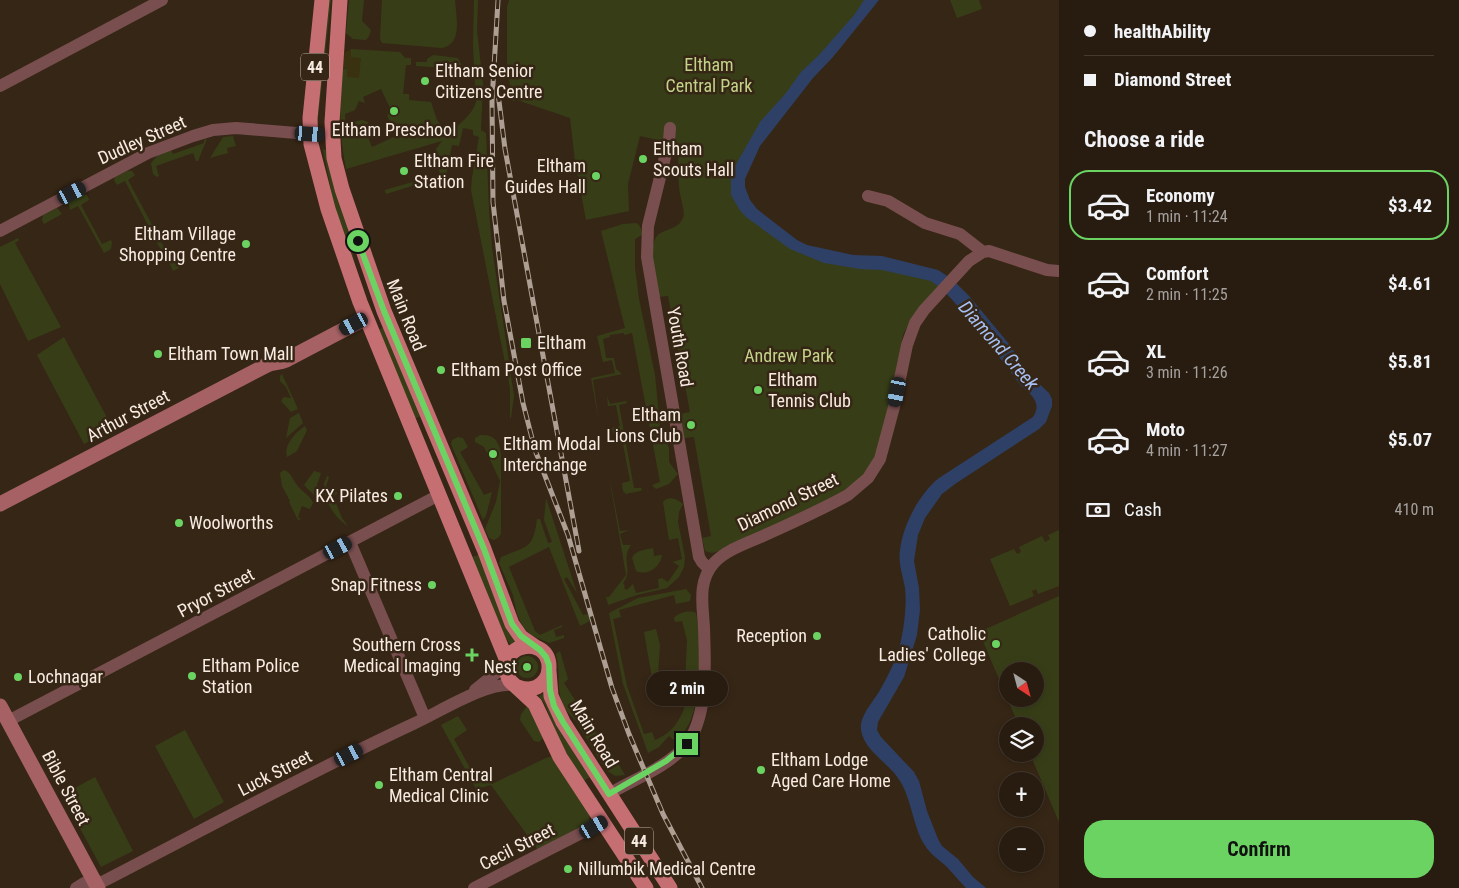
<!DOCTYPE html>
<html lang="en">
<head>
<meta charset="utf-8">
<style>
	body { margin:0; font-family:"Roboto Condensed",sans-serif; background:#302519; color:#f1f3f6; height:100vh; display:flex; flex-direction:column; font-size:19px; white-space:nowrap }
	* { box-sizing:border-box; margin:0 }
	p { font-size:16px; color:#a5a19f }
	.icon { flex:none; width:28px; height:28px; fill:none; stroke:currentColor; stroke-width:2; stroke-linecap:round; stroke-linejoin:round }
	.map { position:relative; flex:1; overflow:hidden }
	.drawer { display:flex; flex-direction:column; background:#281c10; width:400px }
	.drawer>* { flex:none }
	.top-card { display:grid; align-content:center; height:110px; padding:0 25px; background:#281c10 }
	.needle { width:32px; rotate:144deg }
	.tools { position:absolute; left:999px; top:662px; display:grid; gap:10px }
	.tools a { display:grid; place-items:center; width:45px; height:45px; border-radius:50%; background:#281c10; box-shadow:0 2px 8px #0003,0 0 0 1px #443a30; font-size:25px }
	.end { position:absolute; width:22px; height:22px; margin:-11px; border:6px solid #6bd362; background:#111; box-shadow:0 0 0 2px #111 }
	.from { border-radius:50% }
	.bubble { position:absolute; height:35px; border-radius:18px; background:#281c10; box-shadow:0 2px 8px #0003,0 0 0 1px #443a30; font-size:16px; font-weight:700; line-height:35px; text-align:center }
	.car { position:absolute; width:15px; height:30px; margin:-15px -8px; border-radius:6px; box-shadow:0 0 4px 1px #0007; background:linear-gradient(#222 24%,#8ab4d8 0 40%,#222 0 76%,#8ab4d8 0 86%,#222 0) }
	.top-card b { display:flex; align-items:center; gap:18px; height:48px; font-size:19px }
	.top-card b+b { border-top:1px solid #443a30 }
	.top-card i { width:12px; height:12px; background:#f1f3f6 }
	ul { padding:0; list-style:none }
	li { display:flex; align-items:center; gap:15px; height:70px; margin:0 10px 8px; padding:0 15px; border:2px solid transparent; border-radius:20px }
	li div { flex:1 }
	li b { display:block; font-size:19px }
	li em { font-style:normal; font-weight:700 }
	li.on { border-color:#6bd362 }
	li>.icon { width:45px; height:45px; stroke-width:1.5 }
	h2 { padding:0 25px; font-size:22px; line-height:60px }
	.pay { display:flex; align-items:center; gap:12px; height:55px; padding:0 25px; font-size:19px }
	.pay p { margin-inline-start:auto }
	.button { display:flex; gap:10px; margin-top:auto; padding:10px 25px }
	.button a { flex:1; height:58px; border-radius:20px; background:#6bd362; color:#111; font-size:20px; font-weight:700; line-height:58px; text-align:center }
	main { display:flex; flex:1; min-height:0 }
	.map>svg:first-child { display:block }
</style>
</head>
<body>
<main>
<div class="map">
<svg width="1059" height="888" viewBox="0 0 1059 888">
	<rect width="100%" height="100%" fill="#362616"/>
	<path fill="#373e17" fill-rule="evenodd" d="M327 0H331L318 119H316Z
		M349 0H364L362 21 371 30 369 36 366 40 353 39 346 33Z
		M382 0H455C456 16 463 44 442 48L382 43 380 39Z
		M474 0H478L477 31 483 84 481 130 486 133 489 211 492 248 514 396 511 418H510V388L471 190 472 178 479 137 473 135V130L463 128 459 146 452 145 446 176 442 177 440 176 436 149 442 141 346 169C339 133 340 105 341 68L347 69 351 49 400 52 405 58H411V65H406L403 94H409V100L431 102 437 120 448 133C458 126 473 114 476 102L473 45ZM381 89 392 112 387 115 396 136 372 147 365 130 370 128 368 122 362 120 348 123 349 130 346 131 345 114 355 110 359 101 365 103 363 97Z
		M509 0H870L762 131 738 191 791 242 944 283 907 327 903 335 880 448 865 474 841 494 719 551 712 553 705 551 702 538 711 536 694 437 684 438 680 414 690 412 668 296 658 297C655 282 646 244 659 234 666 229 677 229 682 220 686 214 682 205 681 198 676 180 681 162 676 144L640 136 628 184 629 211 586 220 575 161 570 118 517 100 512 101 507 63V7Z
		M950 0H979L982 9 957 18Z
		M433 55 458 58 461 64V75L446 73 447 68 416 66V62H427V59Z
		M233 136 236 146 227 148 228 153 210 158 223 137Z
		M207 139 198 161H196L193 153 156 166 159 176 157 177 153 174 151 163 158 155 171 150 173 154 204 143V140Z
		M324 149 326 150 334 184 347 226 355 264 334 205 323 150Z
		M127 171H132L135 175 128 180 166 251 173 249 179 268 173 271C170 263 166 257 157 260L164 256 125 181 117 185 114 180 115 177Z
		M430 177 431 180 386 194 385 190Z
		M83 194 87 195 89 200 81 205 102 244 111 240 112 243 111 249 104 253 78 206 70 210 68 202Z
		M57 208 62 214 44 224 42 220 43 215Z
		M636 223C640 225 643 231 642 235L635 239V268L639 299 655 375 660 426 669 448V462L678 474 669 484 656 489 652 485 660 482 632 333 624 335V333L610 335V337L603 339 606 358H614L616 369 622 374 593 380 599 422 591 378 615 373 612 360 603 362 597 336 625 328 601 231 623 224Z
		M18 238 19 240 15 243 61 327 28 341 0 284V247Z
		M384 327 421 416 414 419 378 330Z
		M64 337 113 429 84 444 37 355Z
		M282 374 298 409 291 412 281 401 284 397 291 398 286 387 280 381V376Z
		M607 396 610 404 626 401 627 403 619 405 634 488H641L642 490 640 491 626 494 623 491 622 483 630 481 621 433 613 434 612 428 620 426 616 405 608 406Z
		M299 413 303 423 286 438 290 418Z
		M305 426 307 430 297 451 287 457C283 445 296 432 305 426Z
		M480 435C494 434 499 441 501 454V534L498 538 494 540 489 538 485 529 496 502 500 481 484 447 475 442V438Z
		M458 437 463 438 468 447 460 452 484 495 492 492 486 516 483 520 451 444 452 440Z
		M284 470C292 473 292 479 297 485 302 492 310 495 313 503L310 509 302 506 298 517 301 519 298 520 289 502 290 501 282 486 280 473Z
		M608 470 620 531 629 530 620 534 623 545H631C620 562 634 569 623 583L625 586 624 588 627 590 633 584 636 593 659 588 658 579 662 578 668 582 679 566 673 562 682 559 678 538 669 540 663 502C669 495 677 499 683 504L679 512 678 522 685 557 684 567 679 577 667 588 637 595 608 605 606 597H609L626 575Z
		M314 471 321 473 317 485 318 499 304 485Z
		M327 476 329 477 326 486 336 490 337 494 333 496 342 518 348 526C336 519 325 503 324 488 323 484 326 479 327 476Z
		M546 498 577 593 567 577 564 579 583 615 588 614 590 621 580 626 549 547 509 567 535 631 540 635 562 625V627L554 630 556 637 564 635V638L549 643 531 635 523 627 517 614 513 595 499 563 501 557C527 546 533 550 537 519H540L548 543 552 542 544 520Z
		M1059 530V586L1038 594 1036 589 1032 591 1034 596 1010 606 990 559 1014 549 1017 554 1021 552 1019 547 1042 536 1045 542 1050 539 1048 535Z
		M653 548 654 556 661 555 662 556C659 568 648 576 636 571L632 558C636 550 644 550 653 548Z
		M478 555 516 642 511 645 505 637 472 557Z
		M686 589 691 595 690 601 676 604 674 595 619 610 621 617 613 619 627 686 644 734 652 732 655 740C671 733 677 725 684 709L687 640 682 621 675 622 674 618C679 612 690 610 696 613 701 639 702 691 692 716 689 726 683 734 675 741L669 736 659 747 648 753 623 684 609 613 638 598Z
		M1059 596V822L1030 754H1035V726H1019L979 632ZM1008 671H1035V699H1008Z
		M656 629 660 645 657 690 652 678 644 632Z
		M560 651 568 679 564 683 599 737 603 738 625 775 615 776 606 770 575 720C551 697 563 681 556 654Z
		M516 667a11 11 0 1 1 22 0a11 11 0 1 1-22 0Z
		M543 694 547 705 590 777 583 781C573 766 563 750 556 733 550 720 548 707 539 696Z
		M528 705 543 738 539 742 534 741 520 720 521 714Z
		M458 716 467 730 454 739 475 777 483 772 492 784 546 758 553 756 590 814 589 822 538 850 491 785 476 789 441 725Z
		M185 730 224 802 194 819 155 746Z
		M95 777 133 851 101 867 62 795Z"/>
	<path fill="#393110" d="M351 49V57L361 58 359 78 347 77V69L341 68 344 53Z"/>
	<path fill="#2e4066" d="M864 0H879L833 57 813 78 760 146 745 179V187L750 200 757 209 797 240 807 245 853 255 882 256 938 270 952 279 970 297 1009 344 1029 374 1049 393 1052 399V406L1046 422 1039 429 955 484 942 494 925 518 918 535 914 561 919 588 920 610 917 635 904 677 878 722 877 730 881 737 914 772 919 781 927 811 938 839 942 846 958 859 973 877 986 888H966C959 881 953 873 946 866 938 859 930 854 924 844 912 824 912 798 898 778 887 762 864 750 861 730 859 716 874 701 880 690 888 676 896 660 900 645 904 628 907 605 905 588 903 576 898 563 900 550 903 525 919 494 939 478L1033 417C1037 411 1038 405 1034 399 1030 392 1022 388 1018 382 1002 360 986 340 969 320 958 306 946 291 931 281L882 270 860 269 824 263 790 249 746 217 739 209 731 195V177L734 168 760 122 786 93 801 72 819 55 855 14Z"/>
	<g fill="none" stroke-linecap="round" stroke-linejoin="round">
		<path stroke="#794e4f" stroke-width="12" d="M0 86 162 0
			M670 128 669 141 648 226 647 257 699 557 702 562 709 569
			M868 196 888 201 925 223 960 234 983 252
			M0 231 148 153 193 136 213 130 236 128 309 134
			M350 542 425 718
			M475 690 506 665
			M8 721 439 495
			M609 794C634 779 666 768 685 746 709 718 705 662 704 628 703 606 697 582 714 563 726 550 747 543 763 536 792 523 821 510 848 495L868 478 880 459 894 407 907 345 915 323 924 310 969 261 983 252 989 251 1047 270 1059 271
			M76 888 84 883 96 884
			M91 888 96 884 104 881C207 828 308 773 413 724 440 712 485 682 514 685
			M474 888 603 822"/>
		<path stroke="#a56163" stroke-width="15" d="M0 504 267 365C273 362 279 363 286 360L366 318
			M0 706 98 888"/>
		<path stroke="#c66f73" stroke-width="15" d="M322 0 310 118 311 144 328 209 360 302 507 661
			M340 0 332 122 334 158 342 189 384 311 484 549 512 624 521 637 537 648
			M549 671 551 696 563 722 670 888
			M518 687C524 689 531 690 537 687 544 683 549 676 549 668 550 632 490 644 510 681L535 704 560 757 646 888"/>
		<g stroke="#ad9f93" stroke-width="5">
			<path id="rail" d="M498 0 492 101 493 202 504 301 523 403 535 450 568 535 612 688 629 734 663 814 702 888
				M498 93 505 149 579 551"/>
		</g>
		<use href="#rail" stroke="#362616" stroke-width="3" stroke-dasharray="9" stroke-linecap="butt"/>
	</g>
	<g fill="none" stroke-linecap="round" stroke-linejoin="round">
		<path stroke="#6bd362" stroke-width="6" d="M358 241 384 311 484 549 512 624 521 636 540 650 546 657 549 665 550 690 554 706 563 722 609 794 666 761 687 744"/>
	</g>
	<g fill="#6bd362" stroke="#362616" stroke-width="2">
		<circle cx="425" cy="81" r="5"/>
		<circle cx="394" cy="111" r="5"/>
		<circle cx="643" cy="159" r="5"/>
		<circle cx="404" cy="171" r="5"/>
		<circle cx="596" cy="176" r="5"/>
		<circle cx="246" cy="244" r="5"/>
		<rect x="520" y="337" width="12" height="12" rx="2.5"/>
		<circle cx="158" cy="354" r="5"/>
		<circle cx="441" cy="370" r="5"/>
		<circle cx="758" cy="390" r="5"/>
		<circle cx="691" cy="425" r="5"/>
		<circle cx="493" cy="454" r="5"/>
		<circle cx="398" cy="496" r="5"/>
		<circle cx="179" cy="523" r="5"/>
		<circle cx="432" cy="585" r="5"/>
		<circle cx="817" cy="636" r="5"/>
		<circle cx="996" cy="644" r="5"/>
		<path d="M469.5 647.5h5v5h5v5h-5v5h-5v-5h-5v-5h5z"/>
		<circle cx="527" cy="667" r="5"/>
		<circle cx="192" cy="676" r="5"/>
		<circle cx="18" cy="677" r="5"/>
		<circle cx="761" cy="770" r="5"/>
		<circle cx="379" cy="785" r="5"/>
		<circle cx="568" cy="869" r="5"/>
	</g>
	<g text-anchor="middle" stroke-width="5" stroke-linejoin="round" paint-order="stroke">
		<g fill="#362616" stroke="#beb1a5" stroke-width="1">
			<rect x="301" y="53.5" width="28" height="27" rx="4"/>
			<rect x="625" y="827.5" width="28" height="27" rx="4"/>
		</g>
		<g font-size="16" font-weight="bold" fill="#f8ece2">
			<text x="315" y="73">44</text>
			<text x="639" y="847">44</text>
		</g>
		<g font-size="18" fill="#c3d489" stroke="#362616">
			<text x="709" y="71">Eltham<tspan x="709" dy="21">Central Park</tspan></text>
			<text x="789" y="362">Andrew Park</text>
		</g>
		<g font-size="18" fill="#f8ece2" stroke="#362616" text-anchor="start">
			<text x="435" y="77">Eltham Senior<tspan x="435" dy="21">Citizens Centre</tspan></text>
			<text x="394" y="136" text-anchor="middle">Eltham Preschool</text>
			<text x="653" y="155">Eltham<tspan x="653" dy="21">Scouts Hall</tspan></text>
			<text x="414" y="167">Eltham Fire<tspan x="414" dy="21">Station</tspan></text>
			<text x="586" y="172" text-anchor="end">Eltham<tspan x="586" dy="21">Guides Hall</tspan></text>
			<text x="236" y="240" text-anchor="end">Eltham Village<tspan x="236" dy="21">Shopping Centre</tspan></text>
			<text x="537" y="349">Eltham</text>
			<text x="168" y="360">Eltham Town Mall</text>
			<text x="451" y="376">Eltham Post Office</text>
			<text x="768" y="386">Eltham<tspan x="768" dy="21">Tennis Club</tspan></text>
			<text x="681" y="421" text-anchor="end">Eltham<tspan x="681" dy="21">Lions Club</tspan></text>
			<text x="503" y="450">Eltham Modal<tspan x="503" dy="21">Interchange</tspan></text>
			<text x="388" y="502" text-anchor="end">KX Pilates</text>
			<text x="189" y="529">Woolworths</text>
			<text x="422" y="591" text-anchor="end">Snap Fitness</text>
			<text x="986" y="640" text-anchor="end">Catholic<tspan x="986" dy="21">Ladies' College</tspan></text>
			<text x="807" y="642" text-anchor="end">Reception</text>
			<text x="461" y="651" text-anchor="end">Southern Cross<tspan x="461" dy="21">Medical Imaging</tspan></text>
			<text x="202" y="672">Eltham Police<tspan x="202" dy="21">Station</tspan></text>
			<text x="517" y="673" text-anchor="end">Nest</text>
			<text x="28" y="683">Lochnagar</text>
			<text x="771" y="766">Eltham Lodge<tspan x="771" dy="21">Aged Care Home</tspan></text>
			<text x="389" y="781">Eltham Central<tspan x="389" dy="21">Medical Clinic</tspan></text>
			<text x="578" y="875">Nillumbik Medical Centre</text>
		</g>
		<g font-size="18" fill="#f8ece2" stroke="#362616">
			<text transform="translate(142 140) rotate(-24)" y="6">Dudley Street</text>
			<text transform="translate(406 315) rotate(68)" y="6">Main Road</text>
			<text transform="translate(680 347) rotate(80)" y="6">Youth Road</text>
			<text transform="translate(128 416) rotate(-28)" y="6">Arthur Street</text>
			<text transform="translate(788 502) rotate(-26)" y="6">Diamond Street</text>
			<text transform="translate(216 593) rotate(-28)" y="6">Pryor Street</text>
			<text transform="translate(594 734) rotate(59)" y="6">Main Road</text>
			<text transform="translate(275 773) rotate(-27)" y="6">Luck Street</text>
			<text transform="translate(66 788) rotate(62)" y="6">Bible Street</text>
			<text transform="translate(517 847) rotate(-27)" y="6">Cecil Street</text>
		</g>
		<g font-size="19" font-style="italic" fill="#a6c0f4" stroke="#362616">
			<text transform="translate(999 345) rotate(49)" y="7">Diamond Creek</text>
		</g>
	</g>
</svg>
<div class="tools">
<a><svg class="needle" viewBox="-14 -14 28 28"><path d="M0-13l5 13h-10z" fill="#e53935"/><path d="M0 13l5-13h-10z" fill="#a5a19f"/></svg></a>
<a><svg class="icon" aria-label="layers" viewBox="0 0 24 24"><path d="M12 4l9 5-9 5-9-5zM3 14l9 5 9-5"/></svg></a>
<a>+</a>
<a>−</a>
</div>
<i class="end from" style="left:358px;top:241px"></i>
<i class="end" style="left:687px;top:744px"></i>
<div class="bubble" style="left:646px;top:671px;width:82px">2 min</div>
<i class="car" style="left:310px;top:134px;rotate:94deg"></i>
<i class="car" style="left:72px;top:193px;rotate:63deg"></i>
<i class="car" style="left:354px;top:324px;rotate:242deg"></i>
<i class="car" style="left:897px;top:392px;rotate:191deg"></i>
<i class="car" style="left:338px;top:548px;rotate:62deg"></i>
<i class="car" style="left:349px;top:755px;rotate:63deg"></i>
<i class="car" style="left:594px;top:827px;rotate:60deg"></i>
</div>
<section class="drawer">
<div class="top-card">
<b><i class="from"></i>healthAbility</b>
<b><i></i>Diamond Street</b>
</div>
<h2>Choose a ride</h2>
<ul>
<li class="on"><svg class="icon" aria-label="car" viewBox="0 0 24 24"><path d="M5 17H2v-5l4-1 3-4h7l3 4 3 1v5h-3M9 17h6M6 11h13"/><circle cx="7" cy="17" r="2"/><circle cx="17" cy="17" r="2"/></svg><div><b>Economy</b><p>1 min · 11:24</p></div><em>$3.42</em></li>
<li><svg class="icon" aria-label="car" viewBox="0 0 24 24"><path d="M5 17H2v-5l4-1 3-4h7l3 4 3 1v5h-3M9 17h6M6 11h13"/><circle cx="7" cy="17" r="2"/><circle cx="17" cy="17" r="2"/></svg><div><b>Comfort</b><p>2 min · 11:25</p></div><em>$4.61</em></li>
<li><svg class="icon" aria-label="car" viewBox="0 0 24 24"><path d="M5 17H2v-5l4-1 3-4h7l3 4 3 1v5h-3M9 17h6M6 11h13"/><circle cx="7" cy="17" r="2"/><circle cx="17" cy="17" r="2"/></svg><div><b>XL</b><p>3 min · 11:26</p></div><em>$5.81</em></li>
<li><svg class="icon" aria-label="car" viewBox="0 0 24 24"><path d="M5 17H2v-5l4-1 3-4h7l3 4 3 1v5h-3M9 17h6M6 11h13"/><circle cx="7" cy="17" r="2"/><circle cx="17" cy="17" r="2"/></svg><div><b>Moto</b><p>4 min · 11:27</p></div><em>$5.07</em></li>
</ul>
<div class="pay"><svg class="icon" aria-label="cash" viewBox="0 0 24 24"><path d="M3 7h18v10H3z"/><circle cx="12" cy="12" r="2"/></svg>Cash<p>410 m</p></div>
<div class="button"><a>Confirm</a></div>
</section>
</main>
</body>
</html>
